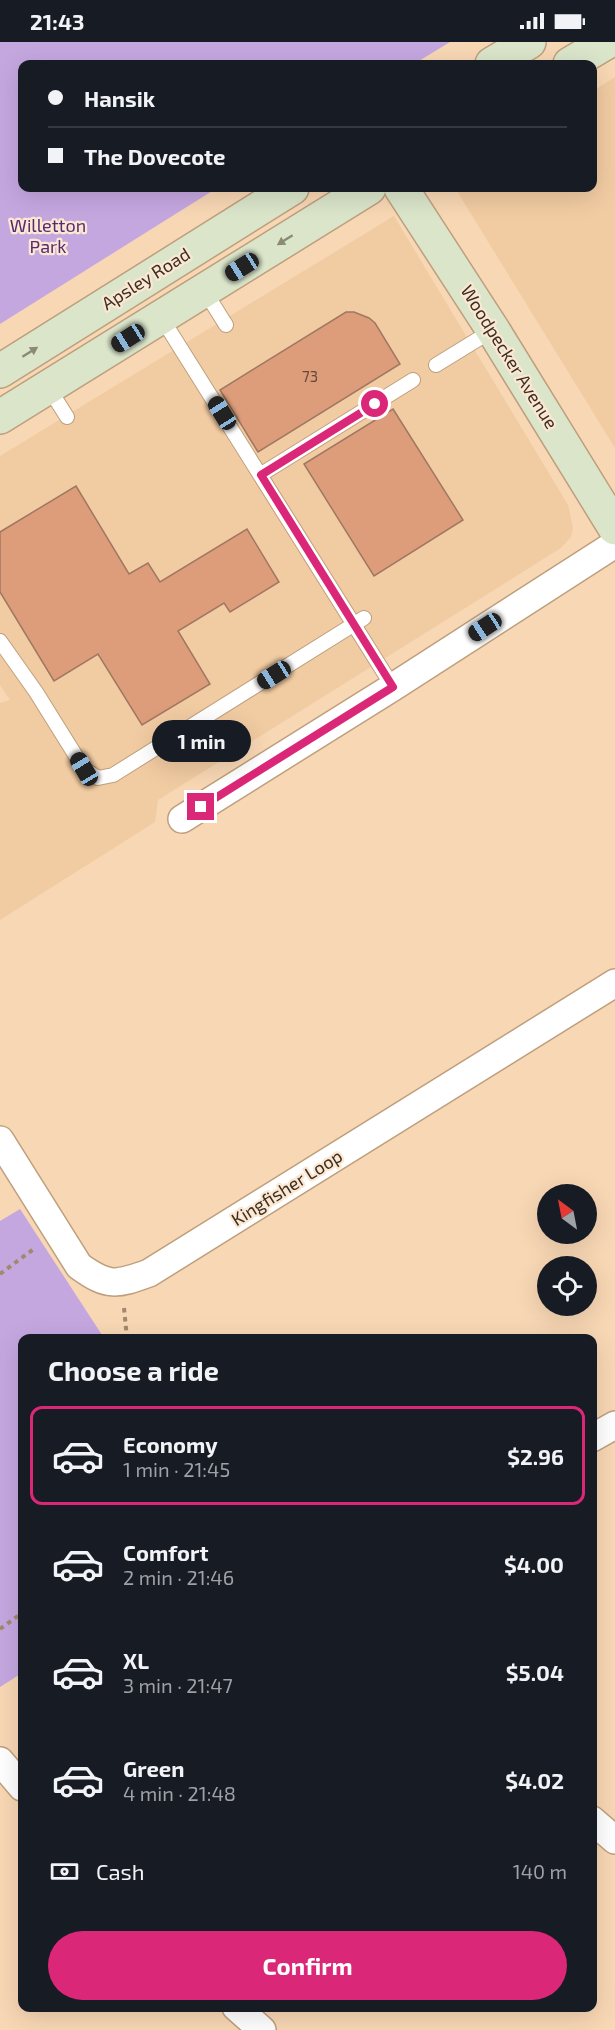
<!DOCTYPE html>
<html lang="en">
<head>
<meta charset="utf-8">
<style>
	body { margin:0; font-family:"Exo 2",sans-serif; background:#242831; color:#f1f3f6; height:100vh; display:flex; flex-direction:column; font-size:22px; white-space:nowrap }
	* { box-sizing:border-box; margin:0 }
	p { font-size:20px; color:#9ea1a6 }
	.icon { flex:none; width:33px; height:33px; fill:none; stroke:currentColor; stroke-width:2; stroke-linecap:round; stroke-linejoin:round }
	.map { position:relative; flex:1; overflow:hidden }
	.sheet { position:absolute; left:18px; top:1292px; width:579px; height:678px; display:flex; flex-direction:column; background:#171b24; border-radius:12px; box-shadow:0 6px 24px #0002 }
	.sheet>* { flex:none }
	.hud { position:absolute; left:18px; top:18px; width:579px; height:132px; border-radius:12px; box-shadow:0 6px 24px #0002; display:grid; align-content:center; height:132px; padding:0 30px; background:#171b24 }
	.needle { width:39px; rotate:328deg }
	.tools { position:absolute; left:537px; top:1142px; display:grid; gap:12px }
	.tools a { display:grid; place-items:center; width:60px; height:60px; border-radius:50%; background:#171b24; box-shadow:0 6px 24px #0002; font-size:30px }
	.end { position:absolute; width:27px; height:27px; margin:-14px; border:8px solid #db2777; background:#fff; box-shadow:0 0 0 3px #fff }
	.from { border-radius:50% }
	.bubble { position:absolute; height:42px; border-radius:21px; background:#171b24; box-shadow:0 6px 24px #0002; font-size:20px; font-weight:700; line-height:42px; text-align:center }
	.car { position:absolute; width:18px; height:36px; margin:-18px -9px; border-radius:8px; box-shadow:0 0 4px 2px #0007; background:linear-gradient(#222 24%,#8ab4d8 0 40%,#222 0 76%,#8ab4d8 0 86%,#222 0) }
	.hud b { display:flex; align-items:center; gap:21px; height:57px; font-size:22px }
	.hud b+b { border-top:2px solid #363941 }
	.hud i { width:15px; height:15px; background:#f1f3f6 }
	ul { padding:0; list-style:none }
	li { display:flex; align-items:center; gap:18px; height:99px; margin:0 12px 9px; padding:0 18px; border:3px solid transparent; border-radius:12px }
	li div { flex:1 }
	li b { display:block; font-size:22px }
	li em { font-style:normal; font-weight:700 }
	li.selected { border-color:#db2777 }
	li>.icon { width:54px; height:54px; stroke-width:1.5 }
	h2 { padding:0 30px; font-size:27px; line-height:72px }
	.pay { display:flex; align-items:center; gap:15px; height:66px; padding:0 30px; font-size:22px }
	.pay p { margin-inline-start:auto }
	.button { display:flex; gap:12px; margin-top:auto; padding:12px 30px }
	.button a { flex:1; height:69px; border-radius:36px; background:#db2777; color:#fff; font-size:24px; font-weight:700; line-height:69px; text-align:center }
	.status { display:flex; justify-content:space-between; align-items:center; height:42px; padding:0 30px; background:#171b24; direction:ltr }
	.status svg { height:16px; fill:currentColor }
	.map>svg:first-child { display:block }
</style>
</head>
<body>
<div class="status"><b>21:43</b><svg viewBox="0 0 49 12"><path d="M0 12V9h3v3zM5 12V6h3v6zM10 12V3h3v9zM15 12V0h3v12zM26 1h20v11H26zM47 4h2v5h-2z"/></svg></div>
<div class="map">
<svg width="615" height="1988" viewBox="0 0 615 1988">
	<rect width="100%" height="100%" fill="#f8d7b4"/>
	<path fill="#f1cba2" d="M615 35V406L455 146H592L593 49Z
		M394 174 568 463 573 486 571 495 561 506 158 758 155 780 0 878V661L10 658 0 643V414Z"/>
	<path fill="#c5a7e0" d="M0 0H450L414 22H22V146H217L0 282Z
		M20 1167 104 1296H22V1631L0 1645V1179Z"/>
	<path fill="#dd9d7b" stroke="#a07862" stroke-width="1.5" d="M346 270H354L369 276 375 281 400 322 258 410 220 348Z
		M393 367 463 478 374 534 304 422Z
		M76 444 129 532 148 521 160 540 247 487 279 540 230 570 224 561 178 589 210 642 142 683 98 612 54 639 0 550V490Z"/>
	<g fill="none" stroke-linecap="round" stroke-linejoin="round">
		<g stroke="#be9f7d" stroke-width="16">
			<path id="lane" d="M204 248 226 283
				M161 275 393 645
				M436 323 493 288
				M48 345 67 375
				M260 433 413 338
				M0 599 36 650 84 727 98 736 113 733 364 576"/>
		</g>
		<g stroke="#be9f7d" stroke-width="30">
			<path id="street" d="M182 777 393 645 615 502
				M0 1098 79 1224C108 1245 116 1243 149 1231L615 941
				M592 1396 615 1383
				M0 1719 22 1745
				M592 1778 615 1798
				M236 1965 262 1988"/>
		</g>
		<g stroke="#be9f7d" stroke-width="36">
			<path id="secondary" d="M492 22 529 0
				M570 22 607 0
				M401 146 493 288 615 486
				M0 329 292 146
				M0 375 369 146"/>
		</g>
		<path stroke="#a18970" stroke-width="4" stroke-dasharray="4.5 4.5" stroke-linecap="butt" d="M0 1232 35 1206
			M124 1266 127 1296
			M0 1587 22 1571"/>
		<use href="#lane" stroke="#fff" stroke-width="14"/>
		<use href="#street" stroke="#fff" stroke-width="27"/>
		<use href="#secondary" stroke="#dae5ca" stroke-width="33"/>
	</g>
	<defs><path id="oneway-solid" d="M-6-.8H1V-3.2L6.5 0L1 3.2V.8H-6Z" transform="scale(1.5)"/></defs>
	<g fill="#8b8a76">
		<use href="#oneway-solid" transform="translate(285 198) rotate(148)"/>
		<use href="#oneway-solid" transform="translate(30 310) rotate(-32)"/>
	</g>
	<g fill="none" stroke-linecap="round" stroke-linejoin="round">
		<path stroke="#db2777" stroke-width="8" d="M201 765 393 645 261 433 375 362"/>
	</g>
	<g text-anchor="middle" stroke-width="4.5" stroke-linejoin="round" paint-order="stroke">
		<g font-size="15" fill="#644a38">
			<text x="310" y="340">73</text>
		</g>
		<g font-size="18" fill="#552b72" stroke="#fbe7d2">
			<text x="48" y="190">Willetton<tspan x="48" dy="21">Park</tspan></text>
		</g>
		<g font-size="18" fill="#3c2f21" stroke="#fbe7d2">
			<text transform="translate(146 237) rotate(-32)" y="6">Apsley Road</text>
			<text transform="translate(509 315) rotate(58)" y="6">Woodpecker Avenue</text>
			<text transform="translate(287 1146) rotate(-32)" y="6">Kingfisher Loop</text>
		</g>
	</g>
</svg>
<div class="tools">
<a><svg class="needle" viewBox="-14 -14 28 28"><path d="M0-13l5 13h-10z" fill="#e53935"/><path d="M0 13l5-13h-10z" fill="#9ea1a6"/></svg></a>
<a><svg class="icon" aria-label="locate" viewBox="0 0 24 24"><circle cx="12" cy="12" r="6"/><path d="M12 2v4M12 18v4M2 12h4M18 12h4"/></svg></a>
</div>
<i class="end from" style="left:375px;top:362px"></i>
<i class="end" style="left:201px;top:765px"></i>
<div class="bubble" style="left:152px;top:678px;width:99px">1 min</div>
<i class="car" style="left:242px;top:225px;rotate:238deg"></i>
<i class="car" style="left:128px;top:296px;rotate:238deg"></i>
<i class="car" style="left:222px;top:371px;rotate:328deg"></i>
<i class="car" style="left:485px;top:585px;rotate:237deg"></i>
<i class="car" style="left:274px;top:633px;rotate:238deg"></i>
<i class="car" style="left:84px;top:727px;rotate:329deg"></i>
<div class="hud">
<b><i class="from"></i>Hansik</b>
<b><i></i>The Dovecote</b>
</div>
<section class="sheet">
<h2>Choose a ride</h2>
<ul>
<li class="selected"><svg class="icon" aria-label="car" viewBox="0 0 24 24"><path d="M5 17H2v-5l4-1 3-4h7l3 4 3 1v5h-3M9 17h6M6 11h13"/><circle cx="7" cy="17" r="2"/><circle cx="17" cy="17" r="2"/></svg><div><b>Economy</b><p>1 min · 21:45</p></div><em>$2.96</em></li>
<li><svg class="icon" aria-label="car" viewBox="0 0 24 24"><path d="M5 17H2v-5l4-1 3-4h7l3 4 3 1v5h-3M9 17h6M6 11h13"/><circle cx="7" cy="17" r="2"/><circle cx="17" cy="17" r="2"/></svg><div><b>Comfort</b><p>2 min · 21:46</p></div><em>$4.00</em></li>
<li><svg class="icon" aria-label="car" viewBox="0 0 24 24"><path d="M5 17H2v-5l4-1 3-4h7l3 4 3 1v5h-3M9 17h6M6 11h13"/><circle cx="7" cy="17" r="2"/><circle cx="17" cy="17" r="2"/></svg><div><b>XL</b><p>3 min · 21:47</p></div><em>$5.04</em></li>
<li><svg class="icon" aria-label="car" viewBox="0 0 24 24"><path d="M5 17H2v-5l4-1 3-4h7l3 4 3 1v5h-3M9 17h6M6 11h13"/><circle cx="7" cy="17" r="2"/><circle cx="17" cy="17" r="2"/></svg><div><b>Green</b><p>4 min · 21:48</p></div><em>$4.02</em></li>
</ul>
<div class="pay"><svg class="icon" aria-label="cash" viewBox="0 0 24 24"><path d="M3 7h18v10H3z"/><circle cx="12" cy="12" r="2"/></svg>Cash<p>140 m</p></div>
<div class="button"><a>Confirm</a></div>
</section>
</div>
</body>
</html>
